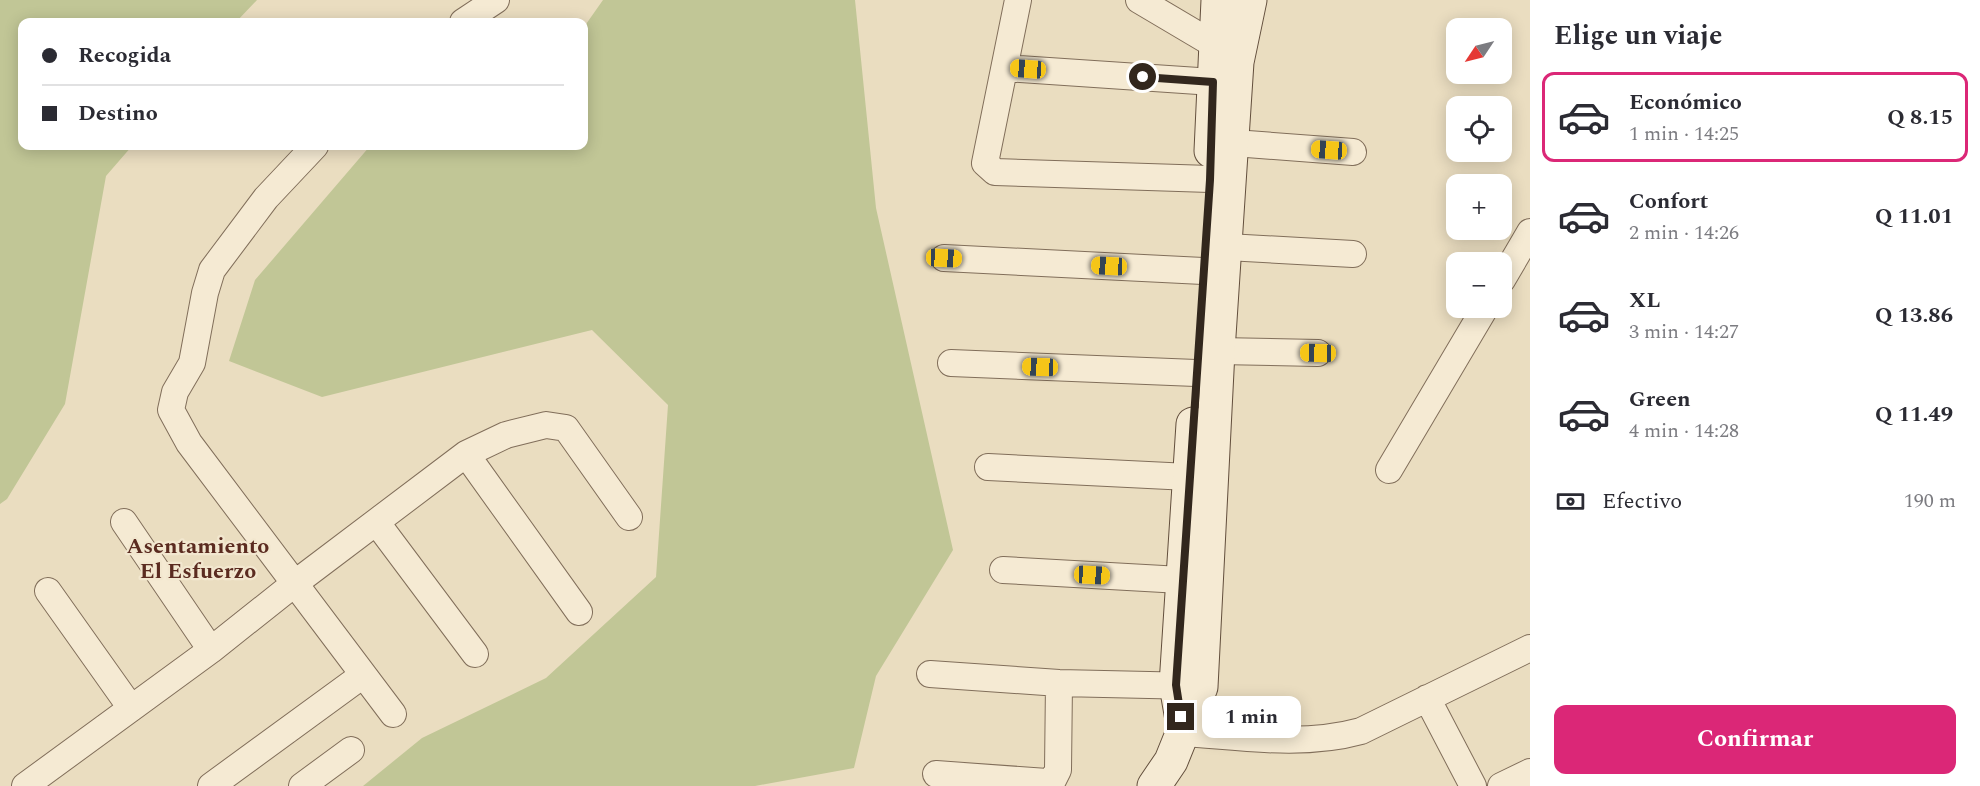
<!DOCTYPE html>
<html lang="es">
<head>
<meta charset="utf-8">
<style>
	body { margin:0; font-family:Spectral,serif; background:#f2f2f3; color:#2b2b33; height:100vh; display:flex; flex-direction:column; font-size:22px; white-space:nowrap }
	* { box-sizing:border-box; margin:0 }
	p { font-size:20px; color:#7c7c81 }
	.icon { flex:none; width:33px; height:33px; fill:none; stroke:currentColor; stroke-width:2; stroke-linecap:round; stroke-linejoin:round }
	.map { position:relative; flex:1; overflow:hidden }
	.drawer { display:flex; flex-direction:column; background:#fff; width:450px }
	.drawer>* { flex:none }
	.banner { position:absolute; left:18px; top:18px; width:570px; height:132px; border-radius:12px; box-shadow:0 3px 15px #0003; display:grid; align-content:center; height:132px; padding:0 24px; background:#fff }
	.needle { width:39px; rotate:235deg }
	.buttons { position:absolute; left:1446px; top:18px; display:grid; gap:12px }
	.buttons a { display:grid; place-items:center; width:66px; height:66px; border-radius:12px; background:#fff; box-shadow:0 3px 15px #0003; font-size:30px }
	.end { position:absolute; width:27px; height:27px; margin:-14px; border:8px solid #32271d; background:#fff; box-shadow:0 0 0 3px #fff }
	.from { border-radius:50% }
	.bubble { position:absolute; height:42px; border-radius:12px; background:#fff; box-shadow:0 3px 15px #0003; font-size:20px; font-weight:700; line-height:42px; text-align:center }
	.car { position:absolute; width:18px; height:36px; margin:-18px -9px; border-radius:8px; box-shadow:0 0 4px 2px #0007; background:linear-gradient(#f5c518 24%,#345 0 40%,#f5c518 0 76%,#345 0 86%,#f5c518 0) }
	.banner b { display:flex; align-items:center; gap:21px; height:57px; font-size:22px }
	.banner b+b { border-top:2px solid #e1e1e2 }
	.banner i { width:15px; height:15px; background:#2b2b33 }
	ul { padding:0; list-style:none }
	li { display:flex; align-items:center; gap:18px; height:90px; margin:0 12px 9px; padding:0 12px; border:3px solid transparent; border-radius:12px }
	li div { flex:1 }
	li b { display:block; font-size:22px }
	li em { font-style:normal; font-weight:700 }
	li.active { border-color:#db2777 }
	li>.icon { width:54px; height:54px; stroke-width:1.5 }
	h2 { padding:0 24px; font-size:27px; line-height:72px }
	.pay { display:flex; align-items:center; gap:15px; height:66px; padding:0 24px; font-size:22px }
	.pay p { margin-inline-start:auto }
	.cta { display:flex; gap:12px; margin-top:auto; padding:12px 24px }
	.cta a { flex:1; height:69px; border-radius:12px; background:#db2777; color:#fff; font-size:24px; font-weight:700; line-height:69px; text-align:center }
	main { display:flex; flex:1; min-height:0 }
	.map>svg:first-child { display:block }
</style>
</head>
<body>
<main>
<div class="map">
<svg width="1530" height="786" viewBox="0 0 1530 786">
	<rect width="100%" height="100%" fill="#eaddc0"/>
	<path fill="#c1c696" d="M0 0H257L236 22H22V146H132L106 176 65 404 7 499 0 504Z
		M603 0H855L876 208 953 550 876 676 854 768 755 786H363L422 738 546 678 656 577 668 405 592 330 322 397 229 361 255 280 370 146H584V27Z"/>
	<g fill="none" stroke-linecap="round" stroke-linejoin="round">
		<g stroke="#816e5a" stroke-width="28">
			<path id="minor" d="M1018 0 985 163 995 172 1210 179
				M1139 0 1215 45
				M463 22 496 0
				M1005 68 1213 82
				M1234 143 1353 152
				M315 146 266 198 212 270 205 293 192 363 175 392 171 410 189 443 393 714
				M1227 247 1353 254
				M944 258 1203 271
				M1502 280 1530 232
				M1218 351 1318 353
				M951 363 1196 373
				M466 454 579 612
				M988 467 1189 477
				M1389 470 1485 308
				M124 522 211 650
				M377 523 475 654
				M1003 570 1181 580
				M48 591 131 708
				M930 674 1059 683 1194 686
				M1427 698 1473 786
				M1184 733C1243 737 1303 747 1361 731L1530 648
				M936 774 1047 782 1053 780 1058 770 1059 683
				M25 786 211 650 294 584 466 454 506 435 546 425 566 428 629 517
				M211 786 363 675
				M302 786 351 750
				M1501 786 1530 772"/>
		</g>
		<g stroke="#634f3d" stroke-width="35">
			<path id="secondary" d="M1211 151 1218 0
				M1184 731 1176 685 1193 424
				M1154 786 1171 761 1201 687 1218 351 1237 62 1250 0"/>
		</g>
		<use href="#minor" stroke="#f5ead3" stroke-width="26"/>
		<use href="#secondary" stroke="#f5ead3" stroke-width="33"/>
	</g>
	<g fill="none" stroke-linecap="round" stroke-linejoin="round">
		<path stroke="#32271d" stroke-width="8" d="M1143 77 1213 82 1210 180 1176 685 1181 717"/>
	</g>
	<g text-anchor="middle" stroke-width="4.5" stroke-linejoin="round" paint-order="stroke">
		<g font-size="22" font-weight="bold" fill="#5b2b20" stroke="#f2e7cf">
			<text x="198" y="553">Asentamiento<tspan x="198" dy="25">El Esfuerzo</tspan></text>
		</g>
	</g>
</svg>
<div class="buttons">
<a><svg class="needle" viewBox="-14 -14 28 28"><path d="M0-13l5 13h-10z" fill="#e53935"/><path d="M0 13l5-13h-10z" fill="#7c7c81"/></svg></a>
<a><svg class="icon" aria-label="locate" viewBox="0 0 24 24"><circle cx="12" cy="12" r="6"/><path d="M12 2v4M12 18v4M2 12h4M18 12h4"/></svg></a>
<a>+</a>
<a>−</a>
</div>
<i class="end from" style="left:1143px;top:77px"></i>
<i class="end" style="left:1181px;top:717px"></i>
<div class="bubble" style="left:1202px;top:696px;width:99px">1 min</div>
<i class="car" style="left:1028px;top:69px;rotate:274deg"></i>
<i class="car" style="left:1329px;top:150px;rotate:274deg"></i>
<i class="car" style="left:944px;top:258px;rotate:93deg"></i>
<i class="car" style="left:1109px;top:266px;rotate:273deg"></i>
<i class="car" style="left:1318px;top:353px;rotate:271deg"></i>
<i class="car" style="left:1040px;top:367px;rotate:272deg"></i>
<i class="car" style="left:1092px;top:575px;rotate:93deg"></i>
<div class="banner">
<b><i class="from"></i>Recogida</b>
<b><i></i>Destino</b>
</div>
</div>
<section class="drawer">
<h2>Elige un viaje</h2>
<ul>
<li class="active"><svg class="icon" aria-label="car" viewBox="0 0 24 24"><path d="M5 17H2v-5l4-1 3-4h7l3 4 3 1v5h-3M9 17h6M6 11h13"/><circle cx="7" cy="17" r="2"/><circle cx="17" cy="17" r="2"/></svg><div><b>Económico</b><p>1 min · 14:25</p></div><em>Q 8.15</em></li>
<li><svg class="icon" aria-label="car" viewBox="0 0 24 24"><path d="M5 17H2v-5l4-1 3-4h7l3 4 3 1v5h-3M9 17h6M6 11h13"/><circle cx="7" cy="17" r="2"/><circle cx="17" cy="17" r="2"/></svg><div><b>Confort</b><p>2 min · 14:26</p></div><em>Q 11.01</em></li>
<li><svg class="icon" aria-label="car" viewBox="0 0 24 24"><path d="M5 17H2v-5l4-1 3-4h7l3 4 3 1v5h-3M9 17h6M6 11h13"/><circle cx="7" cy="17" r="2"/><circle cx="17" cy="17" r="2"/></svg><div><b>XL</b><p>3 min · 14:27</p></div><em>Q 13.86</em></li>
<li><svg class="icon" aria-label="car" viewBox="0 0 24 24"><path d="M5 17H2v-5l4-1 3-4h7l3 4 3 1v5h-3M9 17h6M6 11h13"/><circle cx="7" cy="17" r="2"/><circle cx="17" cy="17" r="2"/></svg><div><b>Green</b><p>4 min · 14:28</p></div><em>Q 11.49</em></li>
</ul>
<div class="pay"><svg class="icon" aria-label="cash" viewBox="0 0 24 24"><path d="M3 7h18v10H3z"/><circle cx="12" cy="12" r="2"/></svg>Efectivo<p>190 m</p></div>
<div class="cta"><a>Confirmar</a></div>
</section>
</main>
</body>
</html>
